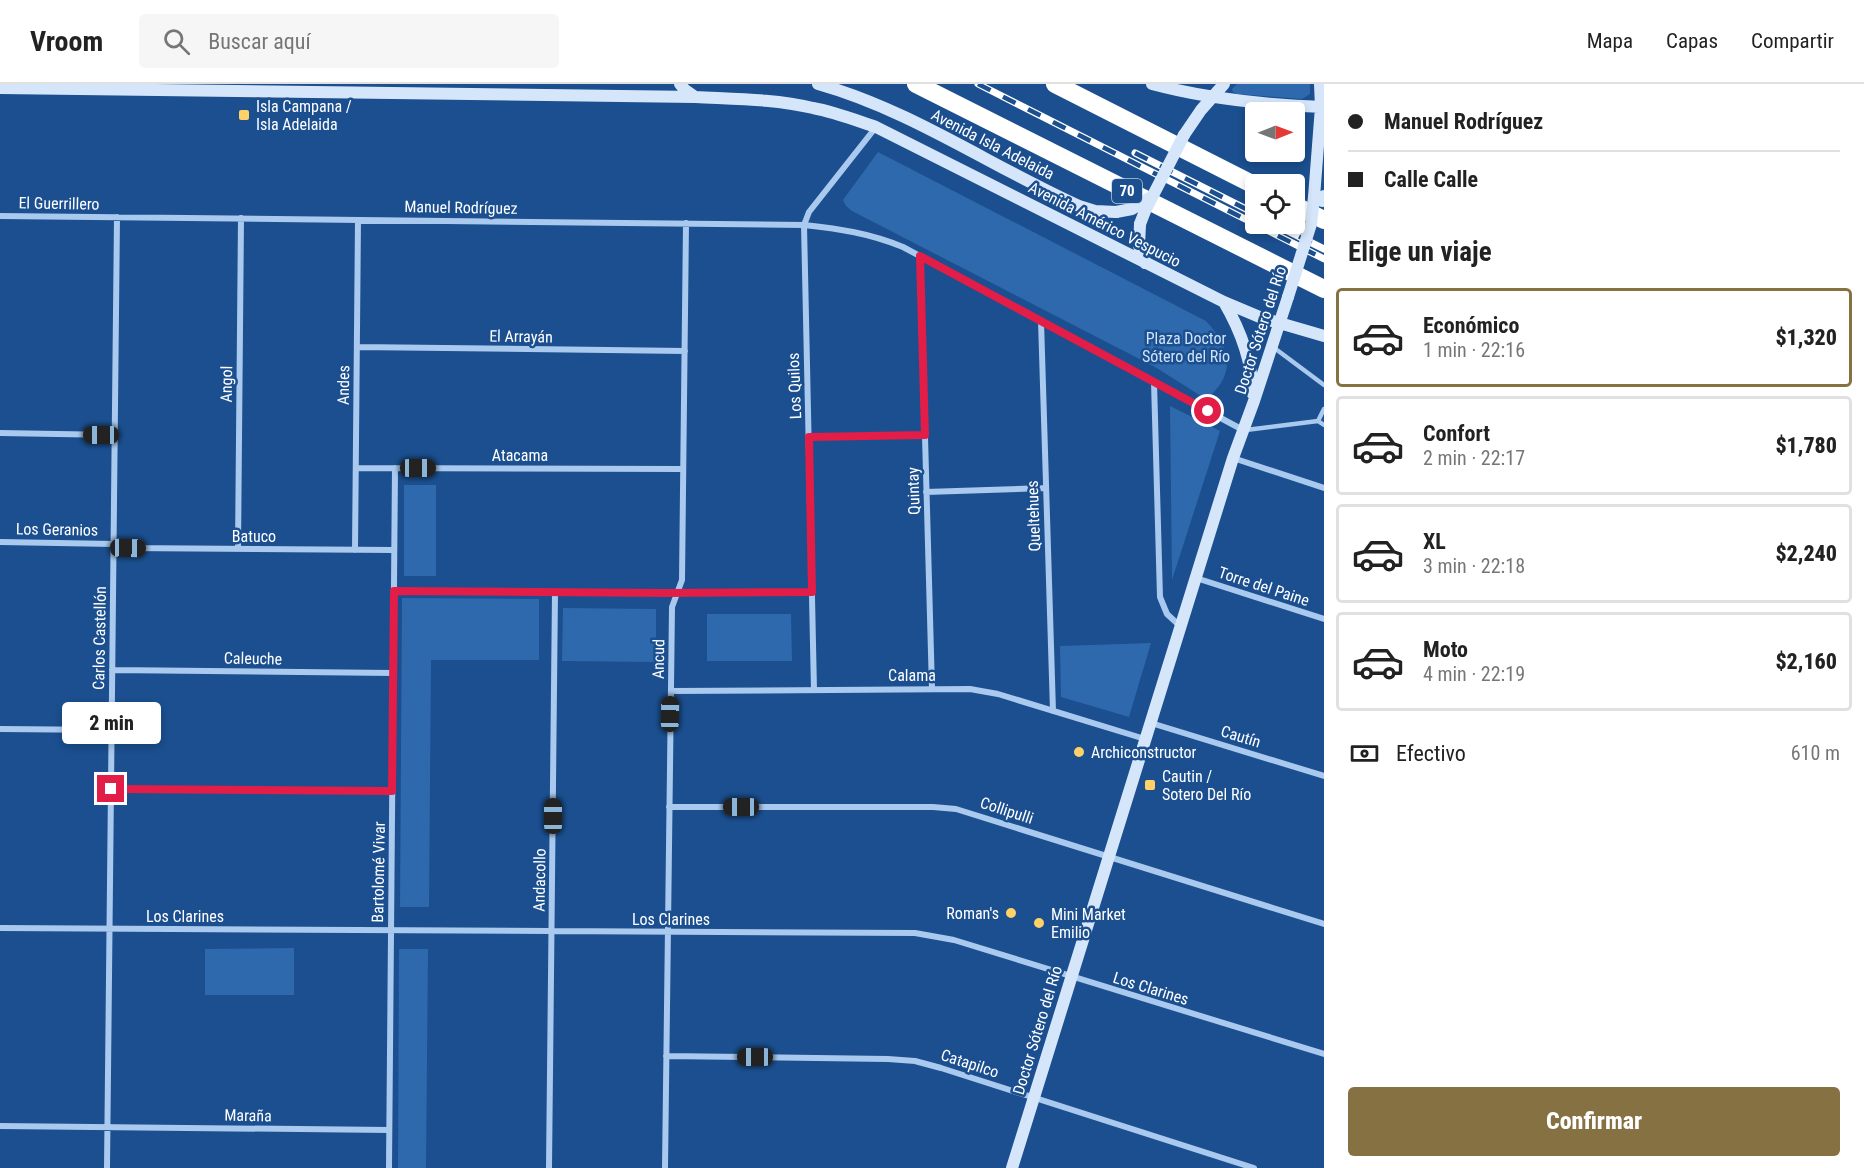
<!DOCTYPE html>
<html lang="es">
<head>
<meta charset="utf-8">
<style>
	body { margin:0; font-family:"Roboto Condensed",sans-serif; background:#f6f6f6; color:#222; height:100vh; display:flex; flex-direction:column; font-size:22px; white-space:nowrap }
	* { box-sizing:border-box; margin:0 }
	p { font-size:20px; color:#767676 }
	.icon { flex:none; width:33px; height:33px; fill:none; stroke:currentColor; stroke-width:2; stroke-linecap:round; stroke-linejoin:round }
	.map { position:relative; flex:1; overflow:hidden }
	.details { display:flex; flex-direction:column; background:#fff; width:540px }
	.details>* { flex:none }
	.banner { display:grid; align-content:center; height:132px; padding:0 24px; background:#fff }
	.needle { width:39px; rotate:89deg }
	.buttons { position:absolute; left:1245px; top:18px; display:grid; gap:12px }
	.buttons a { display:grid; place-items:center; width:60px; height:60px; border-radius:6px; background:#fff; box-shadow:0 3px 9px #0003; font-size:30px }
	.end { position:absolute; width:27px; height:27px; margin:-14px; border:8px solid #e11d48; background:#fff; box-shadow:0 0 0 3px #fff }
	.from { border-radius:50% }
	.bubble { position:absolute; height:42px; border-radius:6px; background:#fff; box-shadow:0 3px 9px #0003; font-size:20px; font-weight:800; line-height:42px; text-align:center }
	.car { position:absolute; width:18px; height:36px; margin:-18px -9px; border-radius:8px; box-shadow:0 0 4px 2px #0007; background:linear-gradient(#222 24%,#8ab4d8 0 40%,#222 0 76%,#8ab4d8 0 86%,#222 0) }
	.banner b { display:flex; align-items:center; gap:21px; height:57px; font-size:22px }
	.banner b+b { border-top:2px solid #e0e0e0 }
	.banner i { width:15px; height:15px; background:#222 }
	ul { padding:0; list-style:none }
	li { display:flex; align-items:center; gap:18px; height:99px; margin:0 12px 9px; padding:0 12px; border:3px solid #e0e0e0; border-radius:6px }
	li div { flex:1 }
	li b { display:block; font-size:22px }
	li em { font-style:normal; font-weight:800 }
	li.on { border-color:#857141 }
	li>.icon { width:54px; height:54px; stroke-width:1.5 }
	h2 { padding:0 24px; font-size:27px; line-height:72px }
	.pay { display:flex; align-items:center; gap:15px; height:66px; padding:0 24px; font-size:22px }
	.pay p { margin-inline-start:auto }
	.cta { display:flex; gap:12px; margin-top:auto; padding:12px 24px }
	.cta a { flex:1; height:69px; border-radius:6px; background:#857141; color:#fff; font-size:24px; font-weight:800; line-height:69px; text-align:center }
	header { display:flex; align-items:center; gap:36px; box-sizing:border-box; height:84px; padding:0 30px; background:#fff; border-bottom:2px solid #e0e0e0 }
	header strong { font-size:28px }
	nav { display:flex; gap:33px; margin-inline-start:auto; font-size:21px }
	.search { width:420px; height:54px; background:#f6f6f6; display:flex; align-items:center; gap:15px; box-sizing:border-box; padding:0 21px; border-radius:6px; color:#767676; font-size:22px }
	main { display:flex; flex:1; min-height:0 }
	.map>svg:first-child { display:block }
</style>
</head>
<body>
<header>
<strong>Vroom</strong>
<div class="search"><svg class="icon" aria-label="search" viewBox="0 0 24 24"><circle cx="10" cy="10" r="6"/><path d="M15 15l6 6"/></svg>Buscar aquí</div>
<nav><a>Mapa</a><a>Capas</a><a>Compartir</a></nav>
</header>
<main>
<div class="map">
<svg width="1324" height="1084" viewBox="0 0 1324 1084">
	<rect width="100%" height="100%" fill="#1b4f8f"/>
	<path fill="#2e69ad" d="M1237 0H1310V10L1302 15 1237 10 1233 8 1232 5Z
		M878 68 1206 237C1229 261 1237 287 1210 312H1201L1155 283 852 127 846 122 843 116Z
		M1170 322 1220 347 1172 496Z
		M404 401H436V492H404Z
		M402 514 539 515V576H431L429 823H400Z
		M563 524 656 525V578L562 577Z
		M707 530H791L792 577H707Z
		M1151 559 1129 633 1061 613 1060 562Z
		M294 864V911H205V865Z
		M399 865H428L426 1084H398Z"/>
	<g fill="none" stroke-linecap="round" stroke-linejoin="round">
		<path stroke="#a9c9ee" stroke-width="4.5" d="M1273 263 1324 301
			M1318 337 1324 325
			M1246 346 1318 337 1324 341"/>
		<path stroke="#a9c9ee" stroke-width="6" d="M0 132 804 141C840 145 869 149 903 163L1243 346
			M920 172 932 605
			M1041 237 1053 627
			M357 263 685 267
			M1154 298 1160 513 1167 530 1180 542
			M0 349 115 351
			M809 353 925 351
			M1233 374 1324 404
			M356 384 683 385
			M926 408 1045 404
			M0 458 114 460 127 464 394 466
			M238 465 241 134
			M355 466 358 136
			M1196 494 1324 535
			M394 507 677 509 812 508
			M112 586 393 589
			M814 606 804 141 809 128 876 43
			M671 607 970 605 998 610 1145 655
			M1151 639 1324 692
			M0 645 112 646
			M111 705 392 707
			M669 723H933L956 725 1324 840
			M0 844 915 849 954 856 1324 970
			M666 972 888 975 915 977 941 984 1254 1084
			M0 1042 389 1046
			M107 1084 117 133
			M389 1084 395 384
			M549 1084 555 508
			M665 1084 672 523 682 496 686 139"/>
		<path stroke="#d6e6fa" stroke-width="12" d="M680 0 685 6 695 13
			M818 0C911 26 992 83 1079 122L1095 127 1116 128
			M1152 0C1208 15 1267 21 1324 23
			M0 4 696 13C735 15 775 15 813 24 835 28 855 36 876 43L1224 218 1262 234 1324 252
			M1184 51 1201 26 1224 0
			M1314 113 1321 23 1320 0
			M1322 117 1324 112
			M1140 140 1139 162 1145 179
			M1224 218C1241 247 1252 276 1253 310
			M1012 1084 1233 374 1254 317 1288 213"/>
		<path stroke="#fff" stroke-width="18" d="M916 0 1324 205
			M1055 0 1256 102
			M1294 121 1324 136"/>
		<g stroke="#fff" stroke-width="7">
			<path id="rail" d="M978 0 1324 175
				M1135 69 1256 130
				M1274 140 1324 165"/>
		</g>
		<use href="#rail" stroke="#1b4f8f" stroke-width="4.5" stroke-dasharray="14" stroke-linecap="butt"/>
		<path stroke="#d6e6fa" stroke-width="12" d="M1116 128 1132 125 1149 114
			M1140 140 1145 127 1184 51
			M1288 213 1311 140 1314 113"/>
	</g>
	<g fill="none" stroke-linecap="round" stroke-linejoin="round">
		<path stroke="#e11d48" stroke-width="8" d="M111 705 392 707 394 507 666 509 812 508 809 353 925 351 920 172 1208 327"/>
	</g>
	<g fill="#ffd166" stroke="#1b4f8f" stroke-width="2">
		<rect x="238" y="25" width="12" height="12" rx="3"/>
		<circle cx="1079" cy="668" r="6"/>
		<rect x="1144" y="695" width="12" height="12" rx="3"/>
		<circle cx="1011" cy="829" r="6"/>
		<circle cx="1039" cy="839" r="6"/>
	</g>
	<g text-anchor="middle" stroke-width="5" stroke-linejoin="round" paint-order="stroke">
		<rect fill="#1b4f8f" stroke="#bbcadd" stroke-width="1.5" x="1112" y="95" width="30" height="24" rx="4.5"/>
		<g font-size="15" font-weight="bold" fill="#fff">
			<text x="1127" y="112">70</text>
		</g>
		<g font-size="16" fill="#fff" stroke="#1b4f8f" text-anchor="start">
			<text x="256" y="28">Isla Campana /<tspan x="256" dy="18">Isla Adelaida</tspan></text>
			<text x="1091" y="674">Archiconstructor</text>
			<text x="1162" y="698">Cautin /<tspan x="1162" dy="18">Sotero Del Río</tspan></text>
			<text x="999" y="835" text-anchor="end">Roman's</text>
			<text x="1051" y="836">Mini Market<tspan x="1051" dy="18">Emilio</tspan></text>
		</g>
		<g font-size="16" fill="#fff" stroke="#1b4f8f">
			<text transform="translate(993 60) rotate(27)" y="6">Avenida Isla Adelaida</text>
			<text transform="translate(59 119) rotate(1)" y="6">El Guerrillero</text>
			<text transform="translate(461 123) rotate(1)" y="6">Manuel Rodríguez</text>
			<text transform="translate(1105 140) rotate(27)" y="6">Avenida Américo Vespucio</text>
			<text transform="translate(1260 246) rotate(-72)" y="6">Doctor Sótero del Río</text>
			<text transform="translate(521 252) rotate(1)" y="6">El Arrayán</text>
			<text transform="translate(226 300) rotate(-89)" y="6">Angol</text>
			<text transform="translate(343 301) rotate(-89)" y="6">Andes</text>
			<text transform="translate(794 302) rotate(-92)" y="6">Los Quilos</text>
			<text x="520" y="377">Atacama</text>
			<text transform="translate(913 407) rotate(-92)" y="6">Quintay</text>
			<text transform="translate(1033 432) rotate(-92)" y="6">Queltehues</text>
			<text transform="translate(57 445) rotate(1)" y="6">Los Geranios</text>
			<text x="254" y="458">Batuco</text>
			<text transform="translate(1264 502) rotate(18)" y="6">Torre del Paine</text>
			<text transform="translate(99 554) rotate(-89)" y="6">Carlos Castellón</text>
			<text transform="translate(253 574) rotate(1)" y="6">Caleuche</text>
			<text transform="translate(658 575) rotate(-89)" y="6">Ancud</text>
			<text x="912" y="597">Calama</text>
			<text transform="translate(1241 652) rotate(17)" y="6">Cautín</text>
			<text transform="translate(1007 726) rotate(18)" y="6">Collipulli</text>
			<text transform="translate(378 788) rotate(-89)" y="6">Bartolomé Vivar</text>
			<text transform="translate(539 796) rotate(-89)" y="6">Andacollo</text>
			<text x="185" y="838">Los Clarines</text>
			<text x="671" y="841">Los Clarines</text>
			<text transform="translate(1151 904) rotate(17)" y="6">Los Clarines</text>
			<text transform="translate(1037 946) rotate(-73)" y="6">Doctor Sótero del Río</text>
			<text transform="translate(970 979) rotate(18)" y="6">Catapilco</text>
			<text transform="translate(248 1031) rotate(1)" y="6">Maraña</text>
		</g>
		<g font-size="16" fill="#cfe3fa" stroke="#1b4f8f">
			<text x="1186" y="260">Plaza Doctor<tspan x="1186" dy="18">Sótero del Río</tspan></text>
		</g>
	</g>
</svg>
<div class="buttons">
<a><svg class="needle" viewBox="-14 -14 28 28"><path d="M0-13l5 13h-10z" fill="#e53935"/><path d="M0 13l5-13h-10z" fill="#767676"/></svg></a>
<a><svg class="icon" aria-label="locate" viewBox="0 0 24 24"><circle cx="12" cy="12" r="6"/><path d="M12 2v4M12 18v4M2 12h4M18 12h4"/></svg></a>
</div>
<i class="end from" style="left:1208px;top:327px"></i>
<i class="end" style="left:111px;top:705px"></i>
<div class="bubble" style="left:62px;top:618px;width:99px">2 min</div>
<i class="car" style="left:101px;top:351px;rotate:270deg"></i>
<i class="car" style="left:418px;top:384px;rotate:90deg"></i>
<i class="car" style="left:128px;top:464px;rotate:91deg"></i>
<i class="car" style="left:670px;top:630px;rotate:1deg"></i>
<i class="car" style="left:741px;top:723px;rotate:270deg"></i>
<i class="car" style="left:553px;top:732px;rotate:0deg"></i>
<i class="car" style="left:755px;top:973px;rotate:270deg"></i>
</div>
<section class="details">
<div class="banner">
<b><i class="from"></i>Manuel Rodríguez</b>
<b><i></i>Calle Calle</b>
</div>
<h2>Elige un viaje</h2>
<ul>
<li class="on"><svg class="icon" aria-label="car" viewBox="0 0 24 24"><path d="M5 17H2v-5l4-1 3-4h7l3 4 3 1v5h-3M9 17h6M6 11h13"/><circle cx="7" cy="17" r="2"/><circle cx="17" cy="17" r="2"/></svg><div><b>Económico</b><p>1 min · 22:16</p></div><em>$1,320</em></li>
<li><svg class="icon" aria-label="car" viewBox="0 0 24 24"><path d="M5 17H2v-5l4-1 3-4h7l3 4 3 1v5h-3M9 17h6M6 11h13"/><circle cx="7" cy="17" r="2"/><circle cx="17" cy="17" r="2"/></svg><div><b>Confort</b><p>2 min · 22:17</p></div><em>$1,780</em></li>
<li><svg class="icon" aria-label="car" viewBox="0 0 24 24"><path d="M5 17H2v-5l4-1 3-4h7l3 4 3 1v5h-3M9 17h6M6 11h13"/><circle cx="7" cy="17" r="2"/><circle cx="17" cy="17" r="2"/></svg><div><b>XL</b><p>3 min · 22:18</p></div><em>$2,240</em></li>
<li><svg class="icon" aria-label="car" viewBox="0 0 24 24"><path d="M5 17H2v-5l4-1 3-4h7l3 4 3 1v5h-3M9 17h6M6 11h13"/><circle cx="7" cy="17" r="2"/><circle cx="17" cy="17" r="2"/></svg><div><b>Moto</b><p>4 min · 22:19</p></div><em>$2,160</em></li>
</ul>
<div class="pay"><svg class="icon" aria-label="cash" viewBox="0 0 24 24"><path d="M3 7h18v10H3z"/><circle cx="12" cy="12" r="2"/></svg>Efectivo<p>610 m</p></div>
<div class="cta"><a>Confirmar</a></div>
</section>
</main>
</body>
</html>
